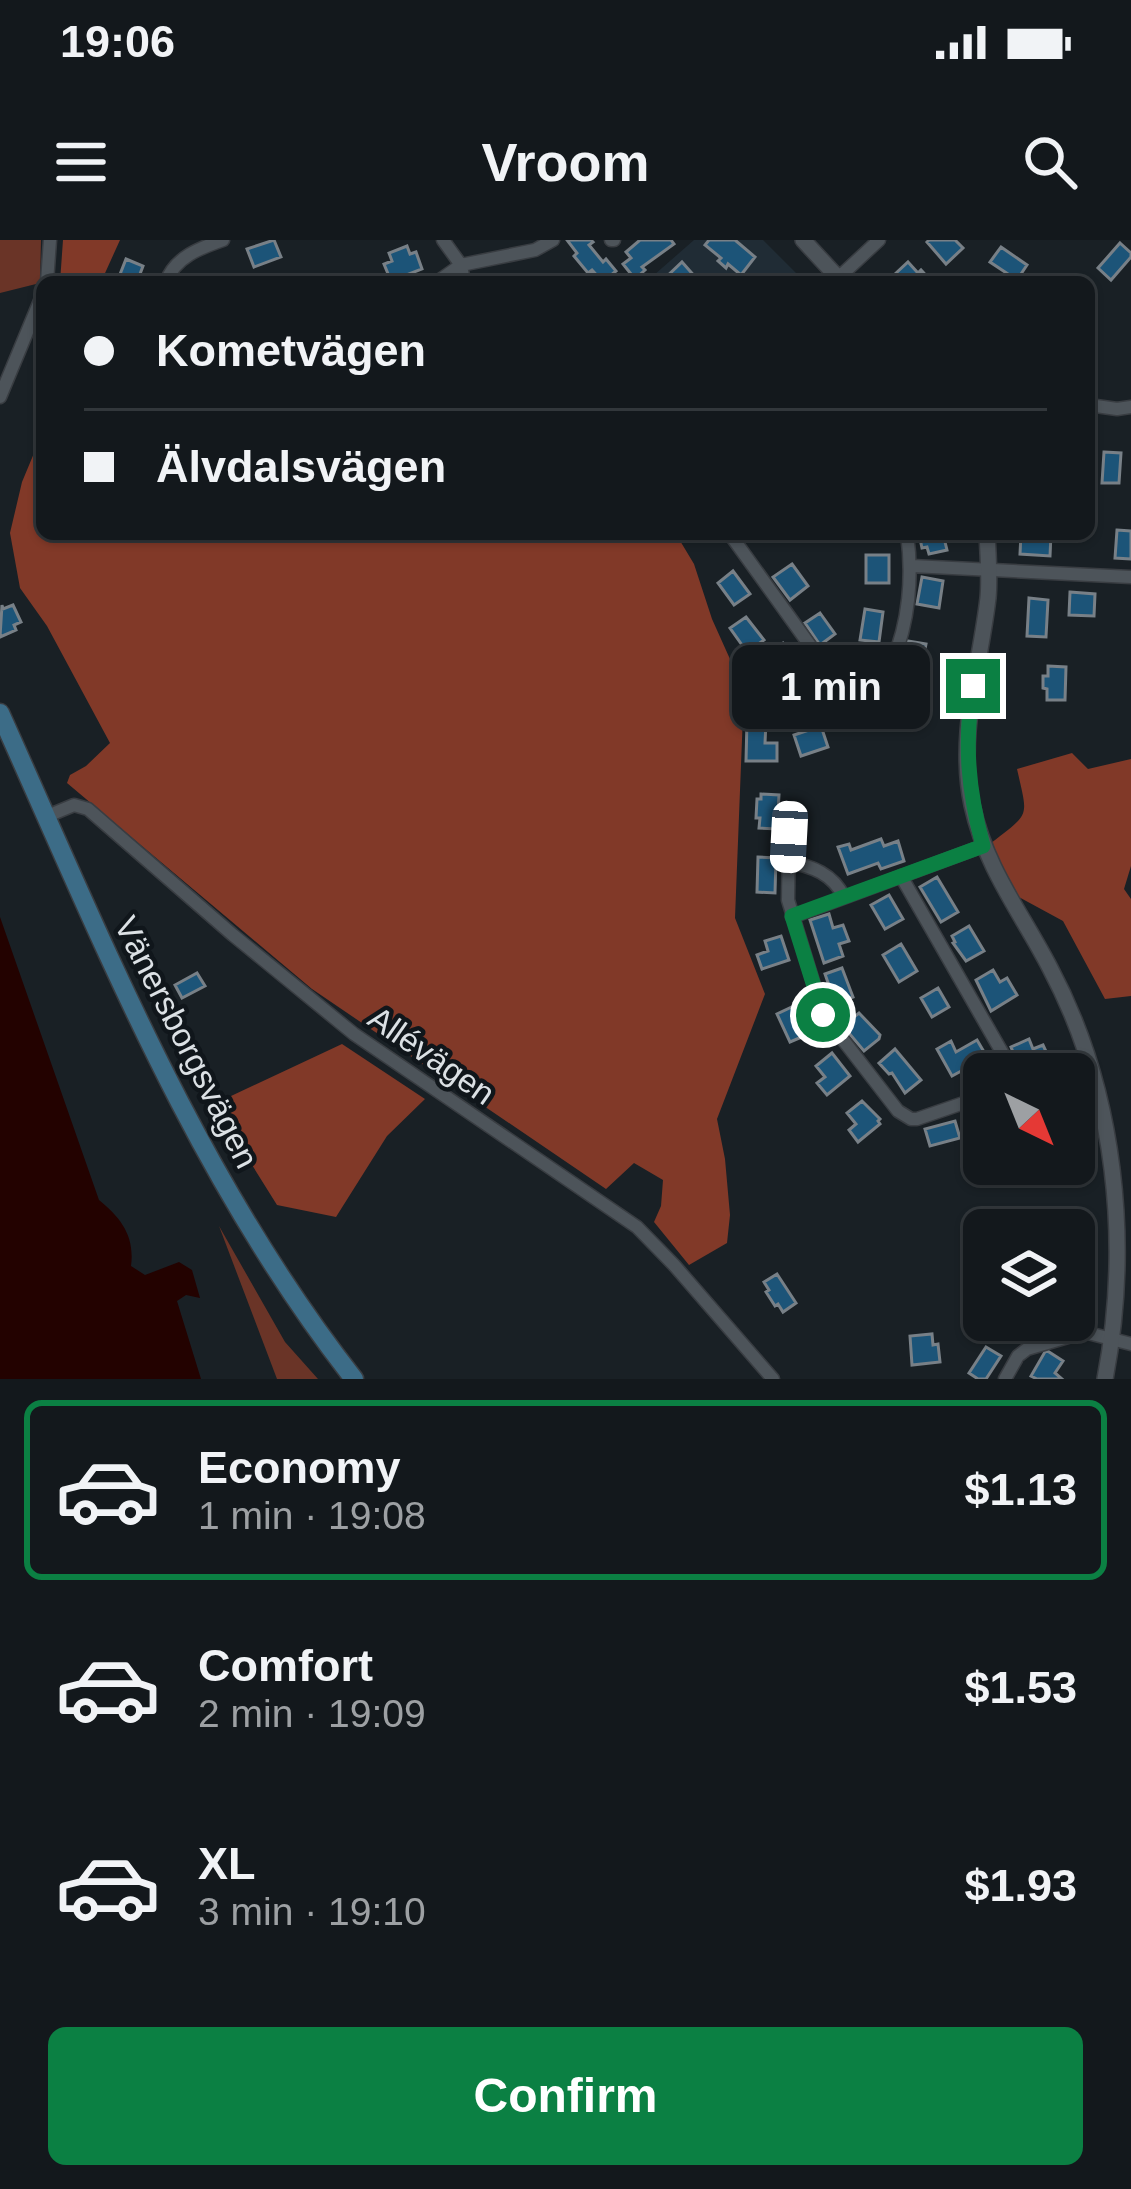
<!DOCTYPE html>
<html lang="en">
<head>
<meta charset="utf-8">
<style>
	body { margin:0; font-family:Arial,sans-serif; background:#202529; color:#f1f3f6; height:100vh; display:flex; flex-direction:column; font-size:45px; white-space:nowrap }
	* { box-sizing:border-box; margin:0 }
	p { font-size:39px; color:#9da0a3 }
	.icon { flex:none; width:66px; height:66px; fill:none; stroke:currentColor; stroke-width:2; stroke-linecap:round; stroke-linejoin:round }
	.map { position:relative; height:1139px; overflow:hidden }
	.panel { display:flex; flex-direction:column; background:#13181c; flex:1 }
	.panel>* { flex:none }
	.guide { position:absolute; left:36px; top:36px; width:1059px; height:264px; border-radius:18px; box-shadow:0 3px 9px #0004,0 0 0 3px #32373b; display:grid; align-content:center; height:264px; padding:0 48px; background:#13181c }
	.needle { width:78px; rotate:137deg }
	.controls { position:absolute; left:963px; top:813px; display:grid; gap:24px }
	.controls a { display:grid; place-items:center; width:132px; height:132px; border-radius:18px; background:#13181c; box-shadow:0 3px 9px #0004,0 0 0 3px #32373b; font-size:60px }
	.end { position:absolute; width:54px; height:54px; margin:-27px; border:15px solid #0b8043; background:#fff; box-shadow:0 0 0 6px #fff }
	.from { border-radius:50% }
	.bubble { position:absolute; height:84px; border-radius:18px; background:#13181c; box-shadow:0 3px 9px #0004,0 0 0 3px #32373b; font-size:39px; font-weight:600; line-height:84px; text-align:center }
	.car { position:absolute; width:36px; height:72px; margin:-36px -18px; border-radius:15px; box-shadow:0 0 9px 3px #0007; background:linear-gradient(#fff 24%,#345 0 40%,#fff 0 76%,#345 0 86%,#fff 0) }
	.guide b { display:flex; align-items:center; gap:42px; height:114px; font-size:45px }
	.guide b+b { border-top:3px solid #32373b }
	.guide i { width:30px; height:30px; background:#f1f3f6 }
	ul { padding:21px 0 0; list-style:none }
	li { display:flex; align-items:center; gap:36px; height:180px; margin:0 24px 18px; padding:0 24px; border:6px solid transparent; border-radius:18px }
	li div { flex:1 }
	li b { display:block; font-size:45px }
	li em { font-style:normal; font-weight:600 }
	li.current { border-color:#0b8043 }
	li>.icon { width:108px; height:108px; stroke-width:1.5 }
	.cta { display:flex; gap:24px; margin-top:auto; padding:24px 48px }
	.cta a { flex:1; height:138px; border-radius:18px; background:#0b8043; color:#fff; font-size:48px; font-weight:600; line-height:138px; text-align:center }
	.status { display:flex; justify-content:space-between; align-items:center; height:84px; padding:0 60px; background:#13181c; direction:ltr }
	.status svg { height:33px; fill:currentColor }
	header { display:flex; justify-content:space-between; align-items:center; height:156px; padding:0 48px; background:#13181c; font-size:54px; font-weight:600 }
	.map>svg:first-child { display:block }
</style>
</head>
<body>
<div class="status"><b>19:06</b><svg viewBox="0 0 49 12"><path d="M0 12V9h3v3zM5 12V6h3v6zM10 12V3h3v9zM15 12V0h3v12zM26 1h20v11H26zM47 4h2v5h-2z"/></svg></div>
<header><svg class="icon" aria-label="menu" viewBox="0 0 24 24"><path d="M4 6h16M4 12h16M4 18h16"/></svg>Vroom<svg class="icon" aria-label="search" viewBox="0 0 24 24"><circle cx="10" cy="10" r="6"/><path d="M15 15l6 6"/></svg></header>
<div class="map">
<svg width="1131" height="1139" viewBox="0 0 1131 1139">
	<rect width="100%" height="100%" fill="#192025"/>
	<path fill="#202c35" d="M694 0H763L805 42H646Z"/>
	<path fill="#6a3427" d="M0 0H41L40 43 0 53Z
		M219 986 285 1102 318 1139H277Z"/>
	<path fill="#813928" d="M63 0H120L101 42H60Z
		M42 194V294H676L694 324 712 379 734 428 743 474 735 678 765 754 717 879 725 919 730 975 727 1003 689 1025 654 982 661 966 663 940 634 923 606 949 312 749 67 543 70 535 86 526 110 503 47 386 20 348 10 293 22 242Z
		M1072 513 1088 529 1131 519V626L1124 649 1131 659V756L1105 759 1063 681 1015 655 991 603C1031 572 1028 578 1017 529Z
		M342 804 425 859 387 896 336 977 277 965 214 864Z"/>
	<path fill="#230200" d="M0 677 99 960C121 978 135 996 131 1026L145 1035 179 1022 192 1030 200 1058 186 1055 177 1061 201 1139H0Z"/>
	<path fill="#1c5478" stroke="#788087" stroke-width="3" d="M274 0 281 17 254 27 247 9Z
		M567 0H591L593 2 589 5 603 22 606 19 616 31 603 42 592 30 588 33 574 16 577 13Z
		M640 0H671L674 4 642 27 645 30 635 39 623 24 631 18 626 12Z
		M709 0H735L755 17 741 35 728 24 726 28 718 21 721 18 705 5Z
		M929 0H955L963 8 946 24 927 2Z
		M1120 3 1131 13V17L1111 40 1098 28Z
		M407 6 410 14 416 12 422 29 391 41 384 24 392 21 389 13Z
		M1001 7 1027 25 1017 40 990 22Z
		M126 19 143 26 137 42H117Z
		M682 22 697 39 694 42H661Z
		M908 22 918 33 921 30 932 42H902L895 34Z
		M1104 212 1121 213 1119 243H1102Z
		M1117 290 1131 291V319L1115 318Z
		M919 294H943L947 310 929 314 927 307 922 308Z
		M1021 294H1051L1050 316 1020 314Z
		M866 315H889V343H866Z
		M792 324 808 346 790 360 773 337Z
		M733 331 750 354 734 365 718 343Z
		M922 337 943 341 939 368 917 364Z
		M1070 352 1095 354 1094 376 1069 375Z
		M1029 358 1048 360 1046 397 1027 396Z
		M2 365 3 369 13 365 21 382 14 385 16 390 0 397Z
		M865 369 883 372 879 402 860 400Z
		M820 373 835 394 820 405 805 383Z
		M746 377 764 400 747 412 730 388Z
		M908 401 926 404 920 436 902 433Z
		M783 403 800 428 785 439 767 414Z
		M1048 426 1066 427 1065 460H1047V449L1043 448V436H1048Z
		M771 453 776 466 750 475 745 462Z
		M870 455 881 479 862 489 850 465Z
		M747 481 766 482 765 503H777V521H746Z
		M821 486 828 507 801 516 794 495Z
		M761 554 779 555 777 589 759 588 760 578H756L757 559H761Z
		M881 599 884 606 898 601 904 621 881 629 878 623 848 634 838 607 849 604 851 610Z
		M758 617 776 618 775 653 757 652Z
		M937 637 958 672 941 682 920 647Z
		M889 655 903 679 885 689 871 665Z
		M829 674 833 688 843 685 849 701 839 704 843 716 824 723 810 680Z
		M969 686 984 711 966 721 953 703 955 702 952 696Z
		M781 696 789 720 762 729 757 715 768 711 765 701Z
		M901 704 917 731 899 742 883 715Z
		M842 728 853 757 835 763 825 734Z
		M993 730 1000 742 1007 738 1017 755 991 771 976 740Z
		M197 733 205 746 182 758 175 745Z
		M938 748 949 767 932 777 921 758Z
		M796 765 809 794 790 802 777 774Z
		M859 773 880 795 879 799 864 811 843 786Z
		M1029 799 1033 809 1043 805 1050 820 1039 825 1042 830 1022 834 1011 807Z
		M977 800 987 817 952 836 937 809 951 801 956 812Z
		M895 809 921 840 905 853 892 833 889 834 879 823Z
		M832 813 850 836 827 855 817 843 825 837 816 826Z
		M862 861 880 879 878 881 880 884 858 902 849 890 856 884 847 873Z
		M955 881 960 898 930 906 925 889Z
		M777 1034 796 1063 783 1072 778 1064 775 1066 766 1052 769 1050 764 1042Z
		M932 1094 933 1105 938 1104 940 1122 912 1125 910 1096Z
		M986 1107 1001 1116 986 1139H978L969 1133Z
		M1046 1110 1063 1121 1055 1133 1062 1139H1037L1031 1136Z"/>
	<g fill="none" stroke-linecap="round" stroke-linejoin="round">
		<g stroke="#393d42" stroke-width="15">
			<path id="minor" d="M443 0 461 25 464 42
				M611 0H614
				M835 41 879 0
				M47 42 50 0
				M166 42C175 17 200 8 223 0
				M437 42 461 25 535 10 553 0
				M0 157 42 56
				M1089 165 1117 169 1131 167
				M735 294 732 297 832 436 846 439 892 422C909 383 913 336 907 294
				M912 326 1131 337
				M786 454 832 436
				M45 577 74 565 88 569 233 695 354 794 637 987 674 1025 773 1139
				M789 597 788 660 823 774 898 871 911 879H917L984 856
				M788 622C812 626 833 634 844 657
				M901 636 1003 814 1009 834
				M792 677 983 606
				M1005 1139 1018 1116 1027 1109 1078 1094 1088 1093 1131 1104"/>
		</g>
		<g stroke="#393d42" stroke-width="18">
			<path id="tertiary" d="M803 0 842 42
				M987 294C988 315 990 337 988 358 980 427 957 495 972 565 986 629 1021 672 1050 728 1116 852 1131 1003 1105 1139"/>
		</g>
		<g stroke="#393d42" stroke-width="21">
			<path id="secondary" d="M0 473C103 702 197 939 354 1139"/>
		</g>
		<use href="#minor" stroke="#4d545a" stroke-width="12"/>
		<use href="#tertiary" stroke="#4d545a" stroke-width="15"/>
		<use href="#secondary" stroke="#3c6c87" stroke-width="18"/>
	</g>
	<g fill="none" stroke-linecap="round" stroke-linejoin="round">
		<path stroke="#0b8043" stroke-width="15" d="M823 775 792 676 983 606C968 549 964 505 973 446"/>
	</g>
	<g text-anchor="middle" stroke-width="9" stroke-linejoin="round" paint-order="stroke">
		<g font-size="33" fill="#dce1e5" stroke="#10161b">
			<text transform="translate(187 802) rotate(63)" y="12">Vänersborgsvägen</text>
			<text transform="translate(432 815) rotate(35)" y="12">Allévägen</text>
		</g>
	</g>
</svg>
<div class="controls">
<a><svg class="needle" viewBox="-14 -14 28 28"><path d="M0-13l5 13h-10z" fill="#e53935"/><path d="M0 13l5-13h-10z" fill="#9da0a3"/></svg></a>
<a><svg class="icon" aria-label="layers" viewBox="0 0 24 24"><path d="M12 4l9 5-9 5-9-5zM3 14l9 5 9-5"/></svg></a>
</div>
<i class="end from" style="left:823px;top:775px"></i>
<i class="end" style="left:973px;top:446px"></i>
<div class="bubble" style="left:732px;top:405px;width:198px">1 min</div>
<i class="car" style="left:789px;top:597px;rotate:183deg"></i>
<div class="guide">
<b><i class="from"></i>Kometvägen</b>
<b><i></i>Älvdalsvägen</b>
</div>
</div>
<section class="panel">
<ul>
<li class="current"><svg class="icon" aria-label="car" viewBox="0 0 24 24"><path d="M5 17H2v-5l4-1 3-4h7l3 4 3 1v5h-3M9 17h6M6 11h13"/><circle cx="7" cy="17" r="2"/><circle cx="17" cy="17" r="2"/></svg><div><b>Economy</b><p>1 min · 19:08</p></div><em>$1.13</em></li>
<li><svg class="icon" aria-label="car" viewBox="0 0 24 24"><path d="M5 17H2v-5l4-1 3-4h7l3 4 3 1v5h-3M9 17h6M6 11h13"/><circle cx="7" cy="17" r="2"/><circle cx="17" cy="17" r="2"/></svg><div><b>Comfort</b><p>2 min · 19:09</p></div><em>$1.53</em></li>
<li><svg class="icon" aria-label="car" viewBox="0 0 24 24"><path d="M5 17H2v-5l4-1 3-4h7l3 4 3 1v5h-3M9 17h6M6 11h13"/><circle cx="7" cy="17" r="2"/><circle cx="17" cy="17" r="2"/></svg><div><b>XL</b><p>3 min · 19:10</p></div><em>$1.93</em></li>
</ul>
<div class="cta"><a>Confirm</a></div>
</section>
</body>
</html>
